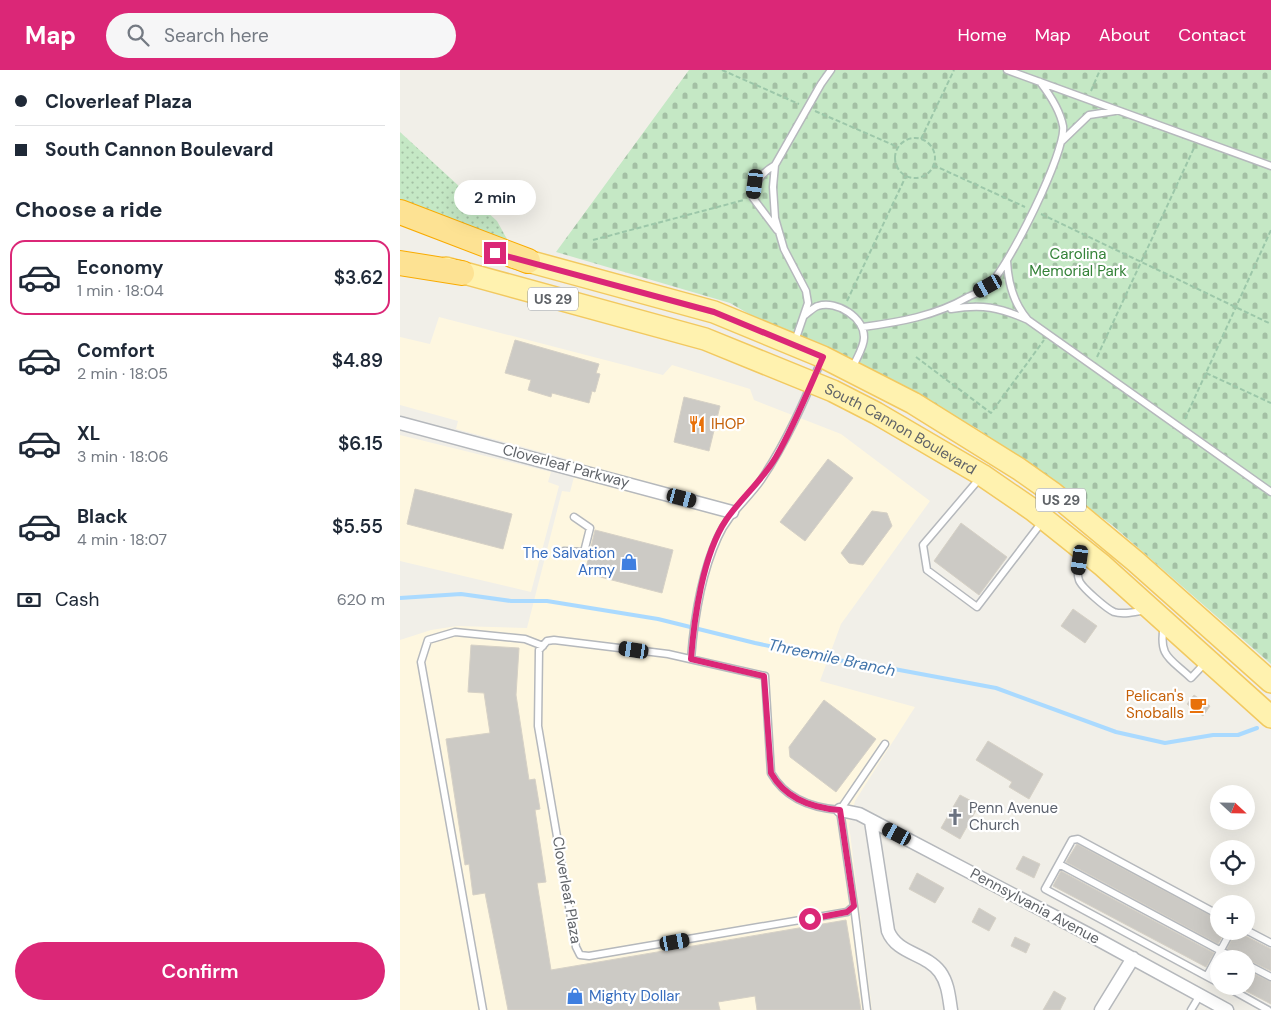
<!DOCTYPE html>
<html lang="en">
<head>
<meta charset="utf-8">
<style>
	body { margin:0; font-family:"DM Sans",sans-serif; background:#f6f6f7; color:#1f2937; height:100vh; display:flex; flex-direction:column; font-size:19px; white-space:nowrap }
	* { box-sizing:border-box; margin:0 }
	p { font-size:16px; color:#747a83 }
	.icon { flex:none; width:28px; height:28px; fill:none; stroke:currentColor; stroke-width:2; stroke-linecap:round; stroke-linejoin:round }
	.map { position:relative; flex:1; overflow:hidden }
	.sheet { display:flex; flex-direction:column; background:#fff; width:400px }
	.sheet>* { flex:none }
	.banner { display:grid; align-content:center; height:110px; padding:0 15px; background:#fff }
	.needle { width:32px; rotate:112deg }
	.fabs { position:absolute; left:810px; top:715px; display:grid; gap:10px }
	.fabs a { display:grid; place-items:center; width:45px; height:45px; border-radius:50%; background:#fff; box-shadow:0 5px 20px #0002; font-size:25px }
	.end { position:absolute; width:22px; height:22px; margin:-11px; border:6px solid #db2777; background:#fff; box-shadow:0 0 0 2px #fff }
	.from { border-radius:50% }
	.bubble { position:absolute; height:35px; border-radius:18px; background:#fff; box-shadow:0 5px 20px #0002; font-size:16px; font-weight:600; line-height:35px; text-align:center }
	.car { position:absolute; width:15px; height:30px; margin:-15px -8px; border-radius:6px; box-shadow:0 0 4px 1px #0007; background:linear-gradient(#222 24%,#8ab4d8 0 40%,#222 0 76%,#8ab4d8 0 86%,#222 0) }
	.banner b { display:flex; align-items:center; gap:18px; height:48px; font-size:19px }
	.banner b+b { border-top:1px solid #e0e1e3 }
	.banner i { width:12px; height:12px; background:#1f2937 }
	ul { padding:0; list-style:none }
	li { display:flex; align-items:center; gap:15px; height:75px; margin:0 10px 8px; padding:0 5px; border:2px solid transparent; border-radius:15px }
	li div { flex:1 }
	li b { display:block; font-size:19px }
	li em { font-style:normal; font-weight:600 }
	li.selected { border-color:#db2777 }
	li>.icon { width:45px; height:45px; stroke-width:1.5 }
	h2 { padding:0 15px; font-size:22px; line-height:60px }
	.pay { display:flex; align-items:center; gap:12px; height:55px; padding:0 15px; font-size:19px }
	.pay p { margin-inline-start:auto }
	.action { display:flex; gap:10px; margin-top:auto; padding:10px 15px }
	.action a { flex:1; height:58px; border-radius:30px; background:#db2777; color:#fff; font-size:20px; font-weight:600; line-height:58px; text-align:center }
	header { display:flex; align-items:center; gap:30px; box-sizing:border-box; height:70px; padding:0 25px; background:#db2777; color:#fff }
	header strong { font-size:24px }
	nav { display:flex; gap:28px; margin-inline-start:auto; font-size:18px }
	.search { width:350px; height:45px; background:#f6f6f7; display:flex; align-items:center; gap:12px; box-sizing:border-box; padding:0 18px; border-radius:28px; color:#747a83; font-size:19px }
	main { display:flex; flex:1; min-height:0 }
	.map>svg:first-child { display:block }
</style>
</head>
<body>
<header>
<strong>Map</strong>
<div class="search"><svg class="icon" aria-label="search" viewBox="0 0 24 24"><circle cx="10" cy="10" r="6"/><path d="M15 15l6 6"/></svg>Search here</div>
<nav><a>Home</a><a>Map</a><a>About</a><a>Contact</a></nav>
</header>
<main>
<section class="sheet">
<div class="banner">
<b><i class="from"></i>Cloverleaf Plaza</b>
<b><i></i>South Cannon Boulevard</b>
</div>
<h2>Choose a ride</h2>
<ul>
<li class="selected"><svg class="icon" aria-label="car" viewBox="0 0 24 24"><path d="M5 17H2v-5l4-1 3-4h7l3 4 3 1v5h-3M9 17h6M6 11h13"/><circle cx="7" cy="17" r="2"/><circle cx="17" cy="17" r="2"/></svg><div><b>Economy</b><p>1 min · 18:04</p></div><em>$3.62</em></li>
<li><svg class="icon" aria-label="car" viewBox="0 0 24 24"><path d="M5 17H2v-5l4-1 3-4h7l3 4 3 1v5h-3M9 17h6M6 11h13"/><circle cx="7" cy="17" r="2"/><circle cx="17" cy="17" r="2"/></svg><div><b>Comfort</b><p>2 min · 18:05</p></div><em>$4.89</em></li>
<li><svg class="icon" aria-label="car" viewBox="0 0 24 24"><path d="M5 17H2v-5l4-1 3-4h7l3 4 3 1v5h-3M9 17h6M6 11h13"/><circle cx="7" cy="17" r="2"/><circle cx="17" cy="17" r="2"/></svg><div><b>XL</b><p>3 min · 18:06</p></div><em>$6.15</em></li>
<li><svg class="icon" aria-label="car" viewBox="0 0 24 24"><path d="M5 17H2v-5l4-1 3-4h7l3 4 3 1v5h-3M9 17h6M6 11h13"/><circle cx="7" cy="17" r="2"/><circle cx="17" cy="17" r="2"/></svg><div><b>Black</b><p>4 min · 18:07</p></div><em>$5.55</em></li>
</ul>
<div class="pay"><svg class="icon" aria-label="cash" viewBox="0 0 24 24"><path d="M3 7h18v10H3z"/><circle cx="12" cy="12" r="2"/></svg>Cash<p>620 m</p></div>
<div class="action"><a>Confirm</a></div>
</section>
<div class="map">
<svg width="871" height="940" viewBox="0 0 871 940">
	<defs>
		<pattern id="grass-dots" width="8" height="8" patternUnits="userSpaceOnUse" patternTransform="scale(1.25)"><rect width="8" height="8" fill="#c5e8c5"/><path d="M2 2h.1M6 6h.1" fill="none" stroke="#a3c0a4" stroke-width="1.8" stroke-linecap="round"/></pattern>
		<pattern id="cemetery-stones" width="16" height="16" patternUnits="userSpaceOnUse" patternTransform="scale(1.25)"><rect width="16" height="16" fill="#c5e8c5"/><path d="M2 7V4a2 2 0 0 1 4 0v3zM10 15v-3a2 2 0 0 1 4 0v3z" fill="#a3c0a4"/></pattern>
	</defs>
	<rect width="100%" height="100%" fill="#f1efe8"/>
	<path fill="#fef7e0" d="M39 247 263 305 272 295 350 319 354 330 441 364 530 431 441 554 420 611 515 637 455 731 449 755 472 940H0V570L31 560 57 556 127 558 162 421 170 422 178 392 56 359 58 351 0 335V267L30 274Z
		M0 365 151 402 148 412 159 416 131 522 0 491Z"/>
	<path fill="url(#grass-dots)" d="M0 62 97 151 108 171 0 138Z"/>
	<path fill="url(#cemetery-stones)" d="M289 0H871V594L712 455 578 359 447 288 363 252 330 233 156 182Z"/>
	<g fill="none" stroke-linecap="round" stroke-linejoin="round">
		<path stroke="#aadaff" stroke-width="4" d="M0 528 61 524 111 531H147L258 549 355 573 437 590 478 596 596 618 716 662 765 673 813 665H838L857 658"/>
	</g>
	<path fill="#cccac5" stroke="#d6d1c6" d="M115 270 199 294 196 303 200 304 195 322 192 321 189 333 152 323 151 327 128 320 131 310 105 303Z
		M284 327 320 336 309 381 274 372Z
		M428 389 453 408 405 471 380 452Z
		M15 419 112 444 103 479 7 454Z
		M472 441 487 443 492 456 463 495 449 493 441 483Z
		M561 453 607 487 579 525 534 491Z
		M195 460 273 480 262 523 185 503Z
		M673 539 697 556 685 573 661 556Z
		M71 575 119 578 116 625 129 710 135 709 140 739 135 740 146 812 137 813 151 900 446 850 461 940H357L355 926 318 932 320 940H108L85 823 73 825 69 794 65 795 46 669 90 663 84 623 68 622Z
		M794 625 810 636 803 646 787 634Z
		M424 630 476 669 436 722 390 687 389 677Z
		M588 671 643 704 629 729 609 717 612 712 576 690Z
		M560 725 579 735 560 769 541 758Z
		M677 774 819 850V861H825L818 874 666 792Z
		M623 786 640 794 634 808 616 799Z
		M661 801 814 883 806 897 653 816Z
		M517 803 544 818 535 833 509 819Z
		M579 838 596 848 589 861 572 852Z
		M836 861 871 879V901L848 890 841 888 827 879Z
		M615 867 630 874 626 883 611 876Z
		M846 900 871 912V934L846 921Z
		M654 921 666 928 660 940H643Z"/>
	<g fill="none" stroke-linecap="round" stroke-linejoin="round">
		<g stroke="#b5b8bc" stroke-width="9">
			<path id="service" d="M607 0 871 96
				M662 71 689 45 715 41
				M375 95C360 104 356 111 353 128L377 160
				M551 239C582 234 599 237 628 250 614 234 608 212 607 191
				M405 245C409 242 414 237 418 236 437 230 465 248 464 268 464 277 456 289 453 297
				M628 250 871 422
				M463 257C500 252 535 246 568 227 574 224 583 221 588 216 608 199 667 80 663 56 660 40 650 25 640 12
				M395 271 408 233 406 221 384 179 375 148 373 117 375 95 421 14 431 0
				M580 408 523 475 527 500 577 537 642 452
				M164 481 184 482 190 458 174 447
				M681 482C679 491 676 502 679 510 681 517 707 539 714 542 723 545 736 542 746 540
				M764 555C758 587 770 588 791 608L806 592
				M154 570 268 584 365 606 371 703C385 728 412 738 440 740L454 836 447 842 189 886 180 885 176 877 138 656 139 580 147 571Z
				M291 589C294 549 301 504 318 467 328 444 347 430 361 410 386 373 404 332 421 291
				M440 740 485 674
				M659 794 836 889
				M454 836 467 940
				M819 845 678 769 672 770 645 819 819 913
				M846 860 871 873
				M846 894 871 907
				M807 906 831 861
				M825 916 868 940
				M83 940 21 592 28 570 55 562 125 569 143 576
				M791 940 800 925"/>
		</g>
		<g stroke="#b5b8bc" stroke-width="15">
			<path id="minor" d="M0 353 332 442
				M440 740 459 744 686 863 827 940
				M471 751 488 861C497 884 526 883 540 902 548 913 549 927 551 940
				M701 940 733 888"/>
		</g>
		<g stroke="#f2c960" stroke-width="24">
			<g id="primary">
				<path d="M113 187 314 242 423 287 513 333 619 399 653 423 735 491 871 612"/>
				<path id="s1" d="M46 198 305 269 433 321 476 343 582 405 633 440 702 495 871 647"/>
			</g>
		</g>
		<g stroke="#f9ab00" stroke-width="26">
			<path id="motorway" d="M0 142 128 191
				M0 193 62 203"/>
		</g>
		<path stroke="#9cc7a9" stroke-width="2" stroke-dasharray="5 2.5" stroke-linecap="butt" d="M322 0 399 34
			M691 21 700 0
			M415 41 498 77
			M495 88a20 20 0 1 1 40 0a20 20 0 1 1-40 0Z
			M521 69 554 0
			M533 95 625 137
			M641 144 871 254
			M193 170 344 130
			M447 231 506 106
			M516 287 591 343 644 270
			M697 287 794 78
			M806 303 871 333
			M785 349 871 160"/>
		<use href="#service" stroke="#fff" stroke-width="6"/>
		<use href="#minor" stroke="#fff" stroke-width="12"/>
		<use href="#primary" stroke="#fff2af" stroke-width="21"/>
		<use href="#motorway" stroke="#fde293" stroke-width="24"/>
	</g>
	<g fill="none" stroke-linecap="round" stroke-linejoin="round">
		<path stroke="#db2777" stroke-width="6" d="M95 183 314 242 423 287C408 321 394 356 376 387 362 411 341 428 326 450 303 484 294 548 291 589L364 606 371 703C385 728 412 738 440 740L454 836 447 842 410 849"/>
	</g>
	<defs>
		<g id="restaurant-bare" transform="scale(1.35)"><path d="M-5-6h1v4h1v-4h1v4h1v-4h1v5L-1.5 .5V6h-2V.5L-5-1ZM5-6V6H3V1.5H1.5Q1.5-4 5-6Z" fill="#e8710a" stroke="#fff" stroke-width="2.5" paint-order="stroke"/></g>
		<g id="shop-bare" transform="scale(1.35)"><path d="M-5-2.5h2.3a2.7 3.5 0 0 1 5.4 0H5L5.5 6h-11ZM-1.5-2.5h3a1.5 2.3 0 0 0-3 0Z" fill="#3f7fe0" stroke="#fff" stroke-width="2.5" paint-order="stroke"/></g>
		<g id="cafe-bare" transform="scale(1.35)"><path d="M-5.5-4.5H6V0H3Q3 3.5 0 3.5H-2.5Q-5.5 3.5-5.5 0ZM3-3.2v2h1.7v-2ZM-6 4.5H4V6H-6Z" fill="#e8710a" stroke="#fff" stroke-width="2.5" paint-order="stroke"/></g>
		<g id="church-bare" transform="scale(1.35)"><path d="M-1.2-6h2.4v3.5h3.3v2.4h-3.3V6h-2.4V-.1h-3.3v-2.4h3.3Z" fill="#6b7280" stroke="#fff" stroke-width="2.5" paint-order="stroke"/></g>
	</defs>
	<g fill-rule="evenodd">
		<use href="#restaurant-bare" x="297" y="354"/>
		<use href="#shop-bare" x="229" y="492"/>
		<use href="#cafe-bare" x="798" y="635"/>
		<use href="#church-bare" x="555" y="747"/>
		<use href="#shop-bare" x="175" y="926"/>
	</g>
	<g text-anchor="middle" stroke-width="4.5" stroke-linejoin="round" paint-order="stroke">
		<g fill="#fff" stroke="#8f9295" stroke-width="1">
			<rect x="128" y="217.5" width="50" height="23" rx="4"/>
			<rect x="636" y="418.5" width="50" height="23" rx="4"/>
		</g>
		<g font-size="14" font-weight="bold" fill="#5f6368">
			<text x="153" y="234">US 29</text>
			<text x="661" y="435">US 29</text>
		</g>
		<g font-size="15" fill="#348238" stroke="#fff">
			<text x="678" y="189">Carolina<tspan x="678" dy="17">Memorial Park</tspan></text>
		</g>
		<g font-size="15" fill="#c56008" stroke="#fff" text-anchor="start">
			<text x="311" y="359">IHOP</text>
			<text x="784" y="631" text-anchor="end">Pelican's<tspan x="784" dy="17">Snoballs</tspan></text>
		</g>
		<g font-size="15" fill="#5f6368" stroke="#fff">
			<text dy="5" stroke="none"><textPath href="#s1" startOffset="484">South Cannon Boulevard</textPath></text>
			<text transform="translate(166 396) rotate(15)" y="5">Cloverleaf Parkway</text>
			<text transform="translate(167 820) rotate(80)" y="5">Cloverleaf Plaza</text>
			<text transform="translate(635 836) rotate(28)" y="5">Pennsylvania Avenue</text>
		</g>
		<g font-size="15" fill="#366cbe" stroke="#fff" text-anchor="end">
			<text x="215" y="488">The Salvation<tspan x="215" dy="17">Army</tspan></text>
			<text x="189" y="931" text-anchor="start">Mighty Dollar</text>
		</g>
		<g font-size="15" fill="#5b616d" stroke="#fff" text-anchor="start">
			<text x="569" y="743">Penn Avenue<tspan x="569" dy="17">Church</tspan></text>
		</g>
		<g font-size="16" font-style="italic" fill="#4174aa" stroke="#fff">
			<text transform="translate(432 587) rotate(12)" y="6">Threemile Branch</text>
		</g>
	</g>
</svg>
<div class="fabs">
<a><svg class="needle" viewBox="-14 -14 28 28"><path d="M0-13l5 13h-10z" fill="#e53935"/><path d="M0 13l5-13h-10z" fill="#747a83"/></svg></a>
<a><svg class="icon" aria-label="locate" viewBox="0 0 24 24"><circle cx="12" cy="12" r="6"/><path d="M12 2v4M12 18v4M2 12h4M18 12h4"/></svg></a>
<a>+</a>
<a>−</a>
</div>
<i class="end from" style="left:410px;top:849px"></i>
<i class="end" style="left:95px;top:183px"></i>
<div class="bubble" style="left:54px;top:110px;width:82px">2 min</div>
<i class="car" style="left:355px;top:114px;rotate:187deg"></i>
<i class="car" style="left:588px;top:216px;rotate:241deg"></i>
<i class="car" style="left:282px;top:428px;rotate:105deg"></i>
<i class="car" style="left:680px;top:490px;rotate:188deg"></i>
<i class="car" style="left:234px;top:580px;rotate:279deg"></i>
<i class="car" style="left:497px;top:764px;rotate:298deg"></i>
<i class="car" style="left:275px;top:872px;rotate:80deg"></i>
</div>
</main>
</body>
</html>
